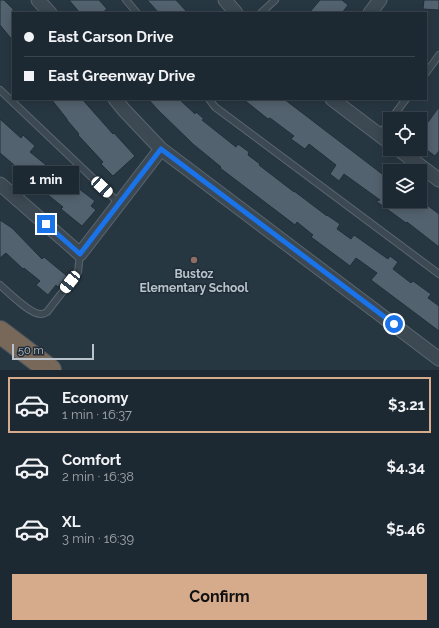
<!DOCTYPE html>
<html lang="en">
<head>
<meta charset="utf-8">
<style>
	body { margin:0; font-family:Raleway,sans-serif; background:#25313a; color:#f1f3f6; height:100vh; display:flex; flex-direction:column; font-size:15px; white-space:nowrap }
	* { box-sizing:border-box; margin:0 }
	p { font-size:13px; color:#a0a6ac }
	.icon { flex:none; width:22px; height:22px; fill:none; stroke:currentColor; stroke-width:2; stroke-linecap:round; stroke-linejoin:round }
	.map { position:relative; height:370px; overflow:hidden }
	.sheet { display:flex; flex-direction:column; background:#1d2932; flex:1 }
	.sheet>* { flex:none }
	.hud { position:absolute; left:12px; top:12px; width:415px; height:88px; border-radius:0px; box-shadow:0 2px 10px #0003,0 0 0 1px #3b454d; display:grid; align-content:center; height:88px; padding:0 12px; background:#1d2932 }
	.controls { position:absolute; left:383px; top:112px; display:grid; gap:8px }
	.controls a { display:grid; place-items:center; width:44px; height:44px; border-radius:0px; background:#1d2932; box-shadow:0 2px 10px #0003,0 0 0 1px #3b454d; font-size:20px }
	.scale { position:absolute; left:12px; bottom:10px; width:82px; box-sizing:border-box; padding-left:4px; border:2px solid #b9c3cc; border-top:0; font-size:11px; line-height:14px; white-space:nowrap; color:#b9c3cc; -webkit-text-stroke:3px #202d38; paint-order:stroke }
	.end { position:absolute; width:18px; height:18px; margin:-9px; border:5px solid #1a73e8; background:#fff; box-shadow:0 0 0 2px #fff }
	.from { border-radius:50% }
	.bubble { position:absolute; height:28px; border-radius:0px; background:#1d2932; box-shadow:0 2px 10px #0003,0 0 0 1px #3b454d; font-size:13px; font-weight:700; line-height:28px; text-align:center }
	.car { position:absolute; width:12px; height:24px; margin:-12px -6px; border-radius:5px; box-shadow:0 0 3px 1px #0007; background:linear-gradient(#fff 24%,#345 0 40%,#fff 0 76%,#345 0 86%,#fff 0) }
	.hud b { display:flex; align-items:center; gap:14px; height:38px; font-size:15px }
	.hud b+b { border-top:1px solid #3b454d }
	.hud i { width:10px; height:10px; background:#f1f3f6 }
	ul { padding:7px 0 0; list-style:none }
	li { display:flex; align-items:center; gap:12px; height:56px; margin:0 8px 6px; padding:0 4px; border:2px solid transparent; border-radius:0px }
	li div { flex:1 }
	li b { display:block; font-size:15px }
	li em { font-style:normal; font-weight:700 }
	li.active { border-color:#d6ab8b }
	li>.icon { width:36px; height:36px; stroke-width:1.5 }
	.cta { display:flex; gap:8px; margin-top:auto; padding:8px 12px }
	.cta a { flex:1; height:46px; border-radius:0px; background:#d6ab8b; color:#111; font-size:16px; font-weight:700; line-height:46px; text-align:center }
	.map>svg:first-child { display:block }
</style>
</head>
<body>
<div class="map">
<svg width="439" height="370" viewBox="0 0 439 370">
	<rect width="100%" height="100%" fill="#273742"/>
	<path fill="#53626f" stroke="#222f3a" d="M0 0H4L13 9V41L0 25Z
		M69 0H99L107 9 102 13H80Z
		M147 0H176L188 13H159Z
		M320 0H342L348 5 342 13H309Z
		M424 0H439V10L423 9Z
		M51 99H82L113 134 114 133 135 156 113 176 101 164 103 162 78 135 79 134 67 120V119Z
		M148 99H179L195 114 196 112 204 119 202 120 236 147 238 144 249 152 248 155 260 164 259 165 294 192V191L327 216V215L340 224 337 229 351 239 354 235 388 259 390 256 398 262 393 269 411 283 413 281 431 294 428 298 439 306V331L371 280 377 273 356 258 350 266 311 237 313 235 297 222 295 225 220 168 221 167 193 144 158 110Z
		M243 99H284L390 180V201H420L427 206V205L439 214V247L407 222 406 223 376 201 380 200 344 174 339 181 330 174 336 165 309 144 305 149 291 139 294 136 270 118 268 119Z
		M439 107V151L435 156 420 145V133Z
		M0 119 21 138 23 135 35 146 30 152 77 190 78 188 95 201 91 206 96 210 82 226 61 209 63 207 33 183 34 182 0 153Z
		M0 220 12 228 42 259 44 257 67 276 58 287 56 285 48 295 36 285 40 281 24 268 23 269 6 253 0 258Z"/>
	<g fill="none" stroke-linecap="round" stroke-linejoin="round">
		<g stroke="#5a666f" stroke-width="8">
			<path id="service" d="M126 0 137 13
				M261 13 275 0
				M426 73 439 55
				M0 90 119 203
				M209 99 215 107 439 274
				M391 119 406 99
				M379 135 390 121
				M0 285C8 292 31 315 41 314 44 314 45 313 47 312L78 272 80 254"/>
		</g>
		<g stroke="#5a666f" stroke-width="15">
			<path id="minor" d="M38 0 50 13
				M225 0 236 13
				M370 13 380 0
				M115 99 124 110 161 149 439 359
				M332 99 390 143
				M398 149 439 180
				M0 184 80 254 161 149"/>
		</g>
		<g stroke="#46535d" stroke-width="24">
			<path id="motorway" d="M0 332 50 370"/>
		</g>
		<use href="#service" stroke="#3c4852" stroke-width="6"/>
		<use href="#minor" stroke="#3c4852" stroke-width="13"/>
		<use href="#motorway" stroke="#786859" stroke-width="22"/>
	</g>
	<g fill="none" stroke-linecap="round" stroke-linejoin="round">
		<path stroke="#1a73e8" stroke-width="5" d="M46 224 80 254 161 149 394 324"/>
	</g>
	<circle fill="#8d6e63" stroke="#202d38" stroke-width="1.5" cx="194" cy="260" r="4"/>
	<g text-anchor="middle" stroke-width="3" stroke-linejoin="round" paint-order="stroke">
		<g font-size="12" font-weight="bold" fill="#b9c3cc" stroke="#202d38">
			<text x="194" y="278">Bustoz<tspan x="194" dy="14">Elementary School</tspan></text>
		</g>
	</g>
</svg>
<div class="controls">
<a><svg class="icon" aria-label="locate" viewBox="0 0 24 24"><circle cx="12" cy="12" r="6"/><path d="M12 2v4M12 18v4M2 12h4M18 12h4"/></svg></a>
<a><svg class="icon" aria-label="layers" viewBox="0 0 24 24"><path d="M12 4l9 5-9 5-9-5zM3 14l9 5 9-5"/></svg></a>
</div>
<div class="scale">50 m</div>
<i class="end from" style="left:394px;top:324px"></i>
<i class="end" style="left:46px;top:224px"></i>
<div class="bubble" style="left:13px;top:166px;width:66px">1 min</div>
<i class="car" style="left:102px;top:187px;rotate:133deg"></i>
<i class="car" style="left:70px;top:282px;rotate:218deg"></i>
<div class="hud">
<b><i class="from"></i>East Carson Drive</b>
<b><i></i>East Greenway Drive</b>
</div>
</div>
<section class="sheet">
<ul>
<li class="active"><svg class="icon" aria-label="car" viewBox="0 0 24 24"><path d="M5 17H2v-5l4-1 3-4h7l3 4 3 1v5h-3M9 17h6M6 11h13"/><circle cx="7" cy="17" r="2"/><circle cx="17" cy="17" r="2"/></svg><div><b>Economy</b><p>1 min · 16:37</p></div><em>$3.21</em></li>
<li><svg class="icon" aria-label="car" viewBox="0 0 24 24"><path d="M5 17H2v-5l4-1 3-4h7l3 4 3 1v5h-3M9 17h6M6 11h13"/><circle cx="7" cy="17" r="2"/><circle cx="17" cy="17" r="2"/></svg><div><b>Comfort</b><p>2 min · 16:38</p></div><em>$4.34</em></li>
<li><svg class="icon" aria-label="car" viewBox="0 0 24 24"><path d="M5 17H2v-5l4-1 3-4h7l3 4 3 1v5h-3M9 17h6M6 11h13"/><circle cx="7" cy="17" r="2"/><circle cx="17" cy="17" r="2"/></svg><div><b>XL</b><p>3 min · 16:39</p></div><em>$5.46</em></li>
</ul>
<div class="cta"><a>Confirm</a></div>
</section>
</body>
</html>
